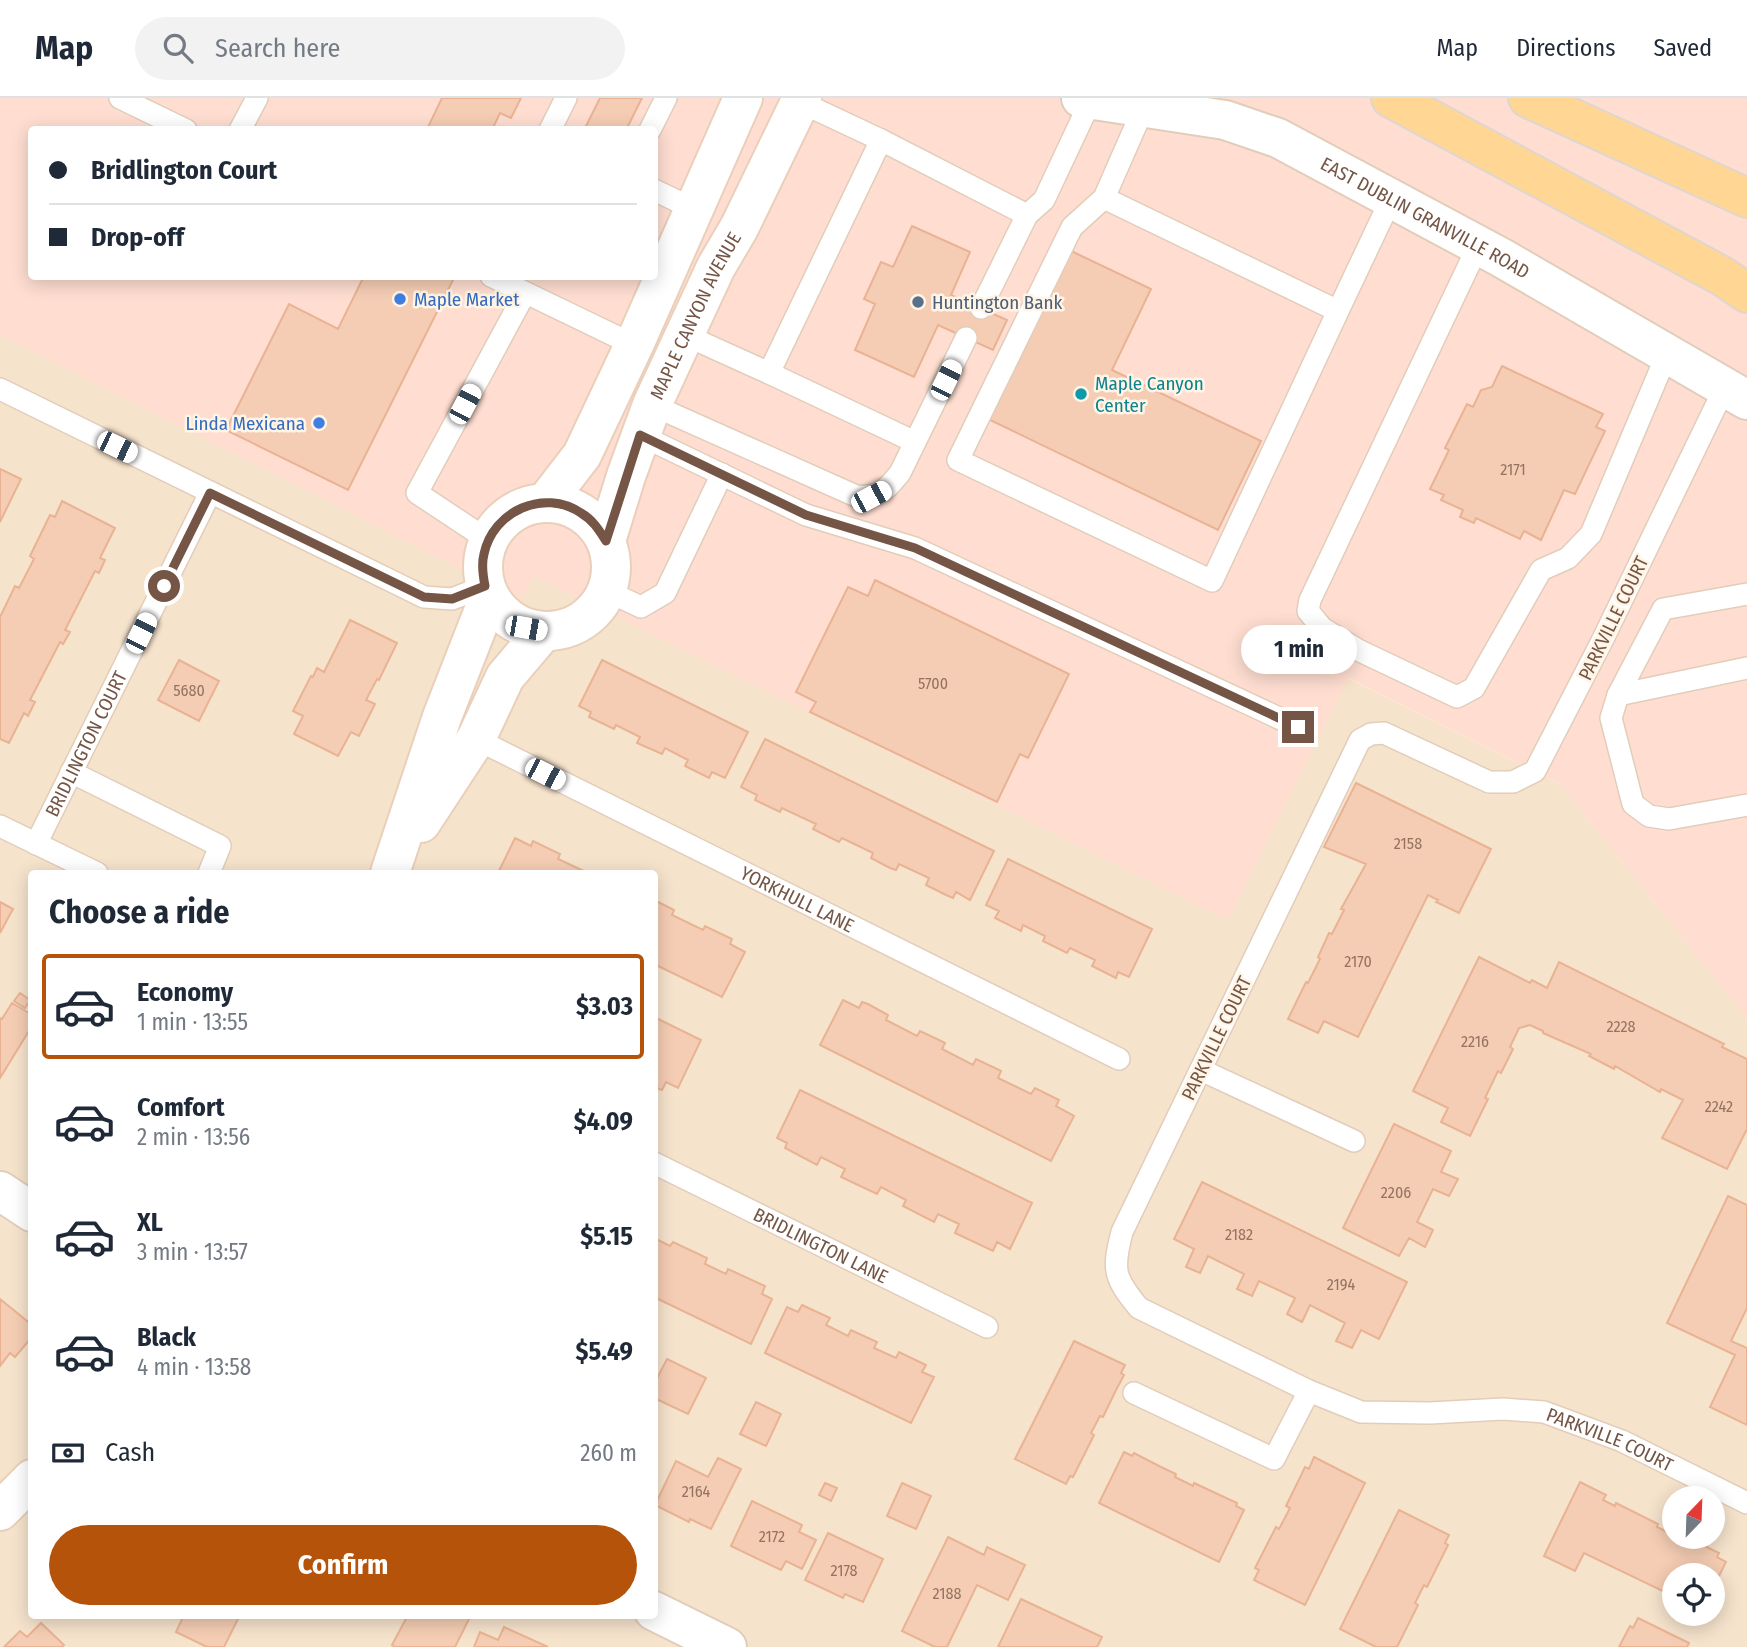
<!DOCTYPE html>
<html lang="en">
<head>
<meta charset="utf-8">
<style>
	body { margin:0; font-family:"Fira Sans Condensed",sans-serif; background:#f2f2f3; color:#1f2937; height:100vh; display:flex; flex-direction:column; font-size:26px; white-space:nowrap }
	* { box-sizing:border-box; margin:0 }
	p { font-size:23px; color:#747a83 }
	.icon { flex:none; width:38px; height:38px; fill:none; stroke:currentColor; stroke-width:2; stroke-linecap:round; stroke-linejoin:round }
	.map { position:relative; flex:1; overflow:hidden }
	.panel { position:absolute; left:28px; top:772px; width:630px; height:749px; display:flex; flex-direction:column; background:#fff; border-radius:7px; box-shadow:0 4px 18px #0003 }
	.panel>* { flex:none }
	.top-card { position:absolute; left:28px; top:28px; width:630px; height:154px; border-radius:7px; box-shadow:0 4px 18px #0003; display:grid; align-content:center; height:154px; padding:0 21px; background:#fff }
	.needle { width:46px; rotate:23deg }
	.tools { position:absolute; left:1662px; top:1388px; display:grid; gap:14px }
	.tools a { display:grid; place-items:center; width:63px; height:63px; border-radius:50%; background:#fff; box-shadow:0 4px 18px #0003; font-size:35px }
	.end { position:absolute; width:32px; height:32px; margin:-16px; border:9px solid #755545; background:#fff; box-shadow:0 0 0 4px #fff }
	.from { border-radius:50% }
	.bubble { position:absolute; height:49px; border-radius:24px; background:#fff; box-shadow:0 4px 18px #0003; font-size:23px; font-weight:700; line-height:49px; text-align:center }
	.car { position:absolute; width:21px; height:42px; margin:-21px -10px; border-radius:9px; box-shadow:0 0 5px 2px #0007; background:linear-gradient(#fff 24%,#345 0 40%,#fff 0 76%,#345 0 86%,#fff 0) }
	.top-card b { display:flex; align-items:center; gap:24px; height:66px; font-size:26px }
	.top-card b+b { border-top:2px solid #e0e1e3 }
	.top-card i { width:18px; height:18px; background:#1f2937 }
	ul { padding:0; list-style:none }
	li { display:flex; align-items:center; gap:21px; height:105px; margin:0 14px 10px; padding:0 7px; border:4px solid transparent; border-radius:7px }
	li div { flex:1 }
	li b { display:block; font-size:26px }
	li em { font-style:normal; font-weight:700 }
	li.current { border-color:#b45309 }
	li>.icon { width:63px; height:63px; stroke-width:1.5 }
	h2 { padding:0 21px; font-size:32px; line-height:84px }
	.pay { display:flex; align-items:center; gap:18px; height:77px; padding:0 21px; font-size:26px }
	.pay p { margin-inline-start:auto }
	.action { display:flex; gap:14px; margin-top:auto; padding:14px 21px }
	.action a { flex:1; height:80px; border-radius:42px; background:#b45309; color:#fff; font-size:28px; font-weight:700; line-height:80px; text-align:center }
	header { display:flex; align-items:center; gap:42px; box-sizing:border-box; height:98px; padding:0 35px; background:#fff; border-bottom:2px solid #e0e1e3 }
	header strong { font-size:33px }
	nav { display:flex; gap:38px; margin-inline-start:auto; font-size:24px }
	.search { width:490px; height:63px; background:#f2f2f3; display:flex; align-items:center; gap:18px; box-sizing:border-box; padding:0 24px; border-radius:38px; color:#747a83; font-size:26px }
	.map>svg:first-child { display:block }
</style>
</head>
<body>
<header>
<strong>Map</strong>
<div class="search"><svg class="icon" aria-label="search" viewBox="0 0 24 24"><circle cx="10" cy="10" r="6"/><path d="M15 15l6 6"/></svg>Search here</div>
<nav><a>Map</a><a>Directions</a><a>Saved</a></nav>
</header>
<div class="map">
<svg width="1747" height="1549" viewBox="0 0 1747 1549">
	<rect width="100%" height="100%" fill="#fef1de"/>
	<path fill="#f6e3cc" fill-rule="evenodd" d="M0 237 520 500 533 477 1228 821 1347 580 1560 686 1747 921V1549H0ZM32 775H654V1517H32ZM1675 1400H1713V1438H1675ZM1675 1477H1713V1516H1675Z"/>
	<path fill="#ffded1" fill-rule="evenodd" d="M0 0H1747V921L1560 686 1348 580 1228 822 534 478 520 501 0 237ZM32 32H654V178H32Z"/>
	<path fill="#f5cdb4" stroke="#e9b393" stroke-width="2" d="M442 0H521L511 20 500 15 492 32H433L428 29Z
		M600 0H642L626 32H584Z
		M912 128 970 154 951 197 1007 222 993 252 938 227 914 279 855 252 875 206 864 201 881 164 893 169Z
		M1069 152 1151 191 1112 272 1261 343 1218 432 988 321Z
		M364 178H455L348 392 226 332 289 206 338 231Z
		M1502 268 1603 316 1596 329 1605 333 1575 396 1564 392 1541 442 1524 433 1520 441 1476 420 1474 425 1460 419 1463 412 1441 402 1444 397 1430 391 1449 352 1445 350 1467 306 1473 309 1481 292 1492 289Z
		M0 371 21 381 0 424Z
		M62 403 115 430 100 460 105 462 99 475 95 473 65 532 70 534 63 546 60 544 30 602 35 604 28 618 24 615 9 645 0 641V519L15 488 19 490 34 461 30 458 50 417 55 419Z
		M875 482 1069 576 1028 660 1020 656 997 704 810 614 816 604 796 594 848 489 868 498Z
		M350 522 397 545 379 582 377 581 366 602 375 606 359 638 351 634 338 658 294 636 303 618 293 613 311 578 313 579 317 570 324 574Z
		M179 562 219 583 199 623 158 602Z
		M602 562 748 634 725 680 712 674 709 680 685 668 688 662 665 650 662 656 637 645 640 639 616 627 614 631 589 619 591 614 579 608Z
		M765 641 994 753 970 802 956 794 953 800 946 797 926 787 929 780 899 766 896 772 890 770 871 760 873 755 842 740 839 744 813 731 816 726 782 710 780 714 755 702 757 697 741 689Z
		M1356 685 1491 751 1459 815 1436 804 1438 802 1428 797 1358 939 1324 923 1318 935 1288 921 1306 884 1308 885 1320 861 1318 859 1329 835 1332 836 1344 812 1341 811 1366 766 1324 749Z
		M515 740 531 748 533 743 560 756 558 761 588 775H498Z
		M1008 761 1152 831 1129 879 1118 874 1116 880 1092 868 1095 862 1070 850 1067 855 1043 843 1045 838 1023 827 1021 833 995 820 999 813 986 807Z
		M654 802 674 812 672 817 703 832 705 828 732 841 730 846 745 854 722 899 654 866Z
		M0 804 13 811 0 835Z
		M1479 859 1530 885 1532 882 1547 890 1559 864 1724 946 1722 949 1747 961V1031L1727 1071 1662 1040 1683 1002 1661 991 1660 994 1615 968 1614 971 1589 958 1591 956 1543 935V933L1530 927 1519 930 1510 949 1513 951 1501 975 1498 973 1485 1000 1488 1001 1470 1038 1441 1024 1448 1010 1413 993Z
		M20 895 30 902 25 910 14 903Z
		M843 902 859 910 862 904 868 906 888 917 886 922 917 938 920 933 939 942 945 945 942 951 973 967 976 961 997 971 1001 973 998 980 1031 996 1035 990 1059 1002 1056 1008 1074 1018 1051 1063 820 947Z
		M12 905 32 917V928L0 980V920L2 921Z
		M654 919 701 942 678 990 666 984 662 992 654 989Z
		M800 992 1032 1105 1010 1151 997 1144 993 1153 955 1135 959 1126 938 1116 934 1124 903 1108 906 1102 881 1089 877 1096 841 1079 845 1071 821 1059 817 1067 785 1050 787 1045 777 1040Z
		M1394 1026 1451 1053 1441 1074 1458 1081 1449 1098 1433 1091 1417 1124 1433 1132 1425 1149 1409 1140 1399 1158 1343 1130Z
		M1202 1084 1407 1184 1379 1241 1361 1232 1352 1250 1336 1243 1345 1225 1310 1207 1302 1224 1287 1216 1295 1200 1259 1183 1252 1198 1237 1191 1244 1176 1208 1158 1200 1175 1186 1169 1194 1151 1174 1141Z
		M1728 1098 1747 1107V1210L1731 1243 1747 1250V1327L1710 1309 1735 1257 1667 1225Z
		M654 1140 670 1148 673 1144 707 1160 705 1166 726 1176 728 1171 765 1188 762 1196 772 1201 751 1246 654 1199Z
		M0 1201 32 1227V1239L15 1259 10 1255 0 1268Z
		M802 1207 830 1220 826 1227 848 1238 851 1232 877 1244 874 1250 896 1260 899 1254 926 1267 922 1274 934 1279 911 1325 765 1255 787 1209 798 1214Z
		M1074 1243 1125 1267 1121 1275 1124 1277 1116 1292 1103 1319 1100 1318 1091 1335 1094 1337 1073 1379 1070 1378 1066 1386 1015 1361Z
		M667 1261 706 1280 688 1316 654 1300V1286Z
		M756 1304 781 1316 766 1348 740 1336Z
		M1124 1354 1132 1358 1134 1355 1161 1369 1176 1376 1175 1379 1193 1388 1194 1385 1237 1405 1236 1408 1244 1412 1219 1464 1099 1405Z
		M1314 1359 1365 1385 1305 1507 1254 1482 1259 1472 1255 1470 1276 1429 1279 1431 1290 1410 1286 1408 1305 1369 1309 1371Z
		M718 1360 741 1371 711 1431 690 1421 689 1424 655 1407 676 1363 708 1379Z
		M1580 1384 1606 1397 1603 1402 1615 1408 1616 1405 1658 1426 1657 1429 1675 1438H1684L1719 1455 1717 1459 1726 1464 1713 1490V1477H1675V1499L1584 1455 1575 1473 1544 1458Z
		M825 1385 837 1390 831 1403 819 1397Z
		M902 1385 931 1398 916 1431 887 1418Z
		M752 1403 802 1427 799 1434 816 1442 802 1471 786 1463 781 1472 731 1448Z
		M1399 1412 1449 1437 1445 1445 1448 1447 1427 1489 1424 1487 1415 1505 1418 1507 1397 1549H1376L1340 1531Z
		M828 1435 883 1461 863 1504 845 1496 843 1500 805 1482Z
		M948 1439 984 1457 987 1449 1025 1467 1008 1502 977 1487 947 1549H935L902 1533Z
		M1021 1501 1102 1539 1097 1549H998Z
		M184 1517H240L224 1549H207L176 1534Z
		M408 1517H471L455 1549H395L392 1547Z
		M1638 1520 1689 1545 1687 1549H1619L1630 1528 1633 1530Z
		M41 1525 64 1547 62 1549H4L20 1533 27 1539Z
		M504 1529 548 1549H474L480 1534 498 1542Z"/>
	<g fill="none" stroke-linecap="round" stroke-linejoin="round">
		<g stroke="#e2cdba" stroke-width="24">
			<g id="lane">
				<path d="M120 0 186 32"/>
				<path d="M1144 9 1104 100 1072 129 958 362 1212 483 1338 213"/>
				<path d="M240 32 257 0"/>
				<path d="M550 32 566 0"/>
				<path d="M650 32 666 0"/>
				<path d="M881 42 1027 117"/>
				<path d="M654 92 694 111"/>
				<path d="M1104 100 1338 213 1391 101"/>
				<path d="M1478 148 1310 502 1308 513 1322 530 1358 552 1457 599 1474 590 1541 472 1568 460 1591 436 1667 256"/>
				<path d="M491 178 634 247"/>
				<path d="M981 210 1027 117 1044 102 1091 2"/>
				<path d="M685 237 769 275 881 42 800 4"/>
				<path d="M769 275 915 344"/>
				<path id="s1" d="M1725 289 1603 541 1535 673 1513 684H1489L1384 635 1371 636 1360 642 1122 1134C1112 1172 1114 1180 1139 1210L1309 1293 1361 1314 1430 1315 1503 1311 1544 1314 1622 1343 1747 1405"/>
				<path d="M0 291 424 499 452 501 485 488"/>
				<path d="M652 307 856 398C880 400 886 392 900 375L966 240"/>
				<path d="M640 337 806 417 915 450 1298 629"/>
				<path d="M488 442 417 395 525 195"/>
				<path d="M607 493 641 509 665 495 722 376"/>
				<path d="M1747 496 1663 511 1618 597 1611 620 1633 706 1649 718 1669 721 1747 707"/>
				<path d="M1618 597 1747 570"/>
				<path id="s2" d="M476 641 1119 961"/>
				<path d="M71 674 220 748 209 775"/>
				<path d="M0 728 97 775"/>
				<path id="s3" d="M36 746 210 395"/>
				<path d="M1201 972 1354 1043"/>
				<path id="s4" d="M654 1065 987 1229"/>
				<path d="M1134 1295 1274 1361 1309 1293"/>
			</g>
		</g>
		<g stroke="#e2cdba" stroke-width="42">
			<g id="street">
				<path id="s5" d="M1081 0 1225 22 1278 40 1502 160 1747 302"/>
				<path d="M0 1093 32 1114"/>
				<path d="M654 1513 727 1549"/>
			</g>
		</g>
		<g stroke="#eacfba" stroke-width="42">
			<g id="secondary">
				<circle cx="547" cy="469" r="64"/>
				<path d="M545 405 582 357 634 247 743 0"/>
				<path id="s6" d="M606 443 626 378 652 307 716 169 739 130 802 0"/>
				<path d="M421 725 476 641 505 579 544 533"/>
				<path d="M390 775 442 619 489 499"/>
				<path d="M0 1413 32 1381"/>
			</g>
		</g>
		<g stroke="#ded6d2" stroke-width="42">
			<path id="primary" d="M1391 0 1722 178 1747 195
				M1528 0 1747 100"/>
		</g>
		<use href="#lane" stroke="#fff" stroke-width="21"/>
		<use href="#street" stroke="#fff" stroke-width="38"/>
		<use href="#secondary" stroke="#fff" stroke-width="38"/>
		<use href="#primary" stroke="#ffd694" stroke-width="38"/>
	</g>
	<g fill="none" stroke-linecap="round" stroke-linejoin="round">
		<path stroke="#755545" stroke-width="9" d="M164 488 210 395 424 499 452 501 485 488C483 478 481 467 484 456 493 413 544 390 581 415 593 422 599 432 606 443L640 337 806 417 915 450 1298 629"/>
	</g>
	<g fill="#3f7fe0" stroke="#fff5e6" stroke-width="2.5">
		<circle cx="400" cy="201" r="7"/>
		<circle cx="319" cy="325" r="7"/>
	</g>
	<circle fill="#5c6f8a" stroke="#fff5e6" stroke-width="2.5" cx="918" cy="204" r="7"/>
	<circle fill="#0f9aa8" stroke="#fff5e6" stroke-width="2.5" cx="1081" cy="296" r="7"/>
	<g text-anchor="middle" stroke-width="5" stroke-linejoin="round" paint-order="stroke">
		<g font-size="16" fill="#957361">
			<text x="1513" y="377">2171</text>
			<text x="933" y="591">5700</text>
			<text x="189" y="598">5680</text>
			<text x="1408" y="751">2158</text>
			<text x="1358" y="869">2170</text>
			<text x="1621" y="934">2228</text>
			<text x="1475" y="949">2216</text>
			<text x="1719" y="1014">2242</text>
			<text x="1396" y="1100">2206</text>
			<text x="1239" y="1142">2182</text>
			<text x="1341" y="1192">2194</text>
			<text x="696" y="1399">2164</text>
			<text x="772" y="1444">2172</text>
			<text x="844" y="1478">2178</text>
			<text x="947" y="1501">2188</text>
		</g>
		<g font-size="19" fill="#755545" stroke="#fff5e6">
			<text dy="7" stroke="none"><textPath href="#s5" startOffset="369">EAST DUBLIN GRANVILLE ROAD</textPath></text>
			<text dy="7" stroke="none"><textPath href="#s6" startOffset="243">MAPLE CANYON AVENUE</textPath></text>
			<text transform="translate(1613 520) rotate(-64)" y="7">PARKVILLE COURT</text>
			<text dy="7" stroke="none"><textPath href="#s3" startOffset="112">BRIDLINGTON COURT</textPath></text>
			<text dy="7" stroke="none"><textPath href="#s2" startOffset="359">YORKHULL LANE</textPath></text>
			<text transform="translate(1216 940) rotate(-64)" y="7">PARKVILLE COURT</text>
			<text dy="7" stroke="none"><textPath href="#s4" startOffset="186">BRIDLINGTON LANE</textPath></text>
			<text dy="7" stroke="none"><textPath href="#s1" startOffset="1748">PARKVILLE COURT</textPath></text>
		</g>
		<g font-size="19" fill="#366cbe" stroke="#fff5e6" text-anchor="start">
			<text x="414" y="208">Maple Market</text>
			<text x="305" y="332" text-anchor="end">Linda Mexicana</text>
		</g>
		<g font-size="19" fill="#4e5e75" stroke="#fff5e6" text-anchor="start">
			<text x="932" y="211">Huntington Bank</text>
		</g>
		<g font-size="19" fill="#0d838f" stroke="#fff5e6" text-anchor="start">
			<text x="1095" y="292">Maple Canyon<tspan x="1095" dy="22">Center</tspan></text>
		</g>
	</g>
</svg>
<div class="tools">
<a><svg class="needle" viewBox="-14 -14 28 28"><path d="M0-13l5 13h-10z" fill="#e53935"/><path d="M0 13l5-13h-10z" fill="#747a83"/></svg></a>
<a><svg class="icon" aria-label="locate" viewBox="0 0 24 24"><circle cx="12" cy="12" r="6"/><path d="M12 2v4M12 18v4M2 12h4M18 12h4"/></svg></a>
</div>
<i class="end from" style="left:164px;top:488px"></i>
<i class="end" style="left:1298px;top:629px"></i>
<div class="bubble" style="left:1241px;top:527px;width:116px">1 min</div>
<i class="car" style="left:946px;top:282px;rotate:26deg"></i>
<i class="car" style="left:465px;top:306px;rotate:28deg"></i>
<i class="car" style="left:117px;top:349px;rotate:116deg"></i>
<i class="car" style="left:871px;top:399px;rotate:62deg"></i>
<i class="car" style="left:526px;top:530px;rotate:100deg"></i>
<i class="car" style="left:141px;top:535px;rotate:26deg"></i>
<i class="car" style="left:545px;top:676px;rotate:117deg"></i>
<div class="top-card">
<b><i class="from"></i>Bridlington Court</b>
<b><i></i>Drop-off</b>
</div>
<section class="panel">
<h2>Choose a ride</h2>
<ul>
<li class="current"><svg class="icon" aria-label="car" viewBox="0 0 24 24"><path d="M5 17H2v-5l4-1 3-4h7l3 4 3 1v5h-3M9 17h6M6 11h13"/><circle cx="7" cy="17" r="2"/><circle cx="17" cy="17" r="2"/></svg><div><b>Economy</b><p>1 min · 13:55</p></div><em>$3.03</em></li>
<li><svg class="icon" aria-label="car" viewBox="0 0 24 24"><path d="M5 17H2v-5l4-1 3-4h7l3 4 3 1v5h-3M9 17h6M6 11h13"/><circle cx="7" cy="17" r="2"/><circle cx="17" cy="17" r="2"/></svg><div><b>Comfort</b><p>2 min · 13:56</p></div><em>$4.09</em></li>
<li><svg class="icon" aria-label="car" viewBox="0 0 24 24"><path d="M5 17H2v-5l4-1 3-4h7l3 4 3 1v5h-3M9 17h6M6 11h13"/><circle cx="7" cy="17" r="2"/><circle cx="17" cy="17" r="2"/></svg><div><b>XL</b><p>3 min · 13:57</p></div><em>$5.15</em></li>
<li><svg class="icon" aria-label="car" viewBox="0 0 24 24"><path d="M5 17H2v-5l4-1 3-4h7l3 4 3 1v5h-3M9 17h6M6 11h13"/><circle cx="7" cy="17" r="2"/><circle cx="17" cy="17" r="2"/></svg><div><b>Black</b><p>4 min · 13:58</p></div><em>$5.49</em></li>
</ul>
<div class="pay"><svg class="icon" aria-label="cash" viewBox="0 0 24 24"><path d="M3 7h18v10H3z"/><circle cx="12" cy="12" r="2"/></svg>Cash<p>260 m</p></div>
<div class="action"><a>Confirm</a></div>
</section>
</div>
</body>
</html>
